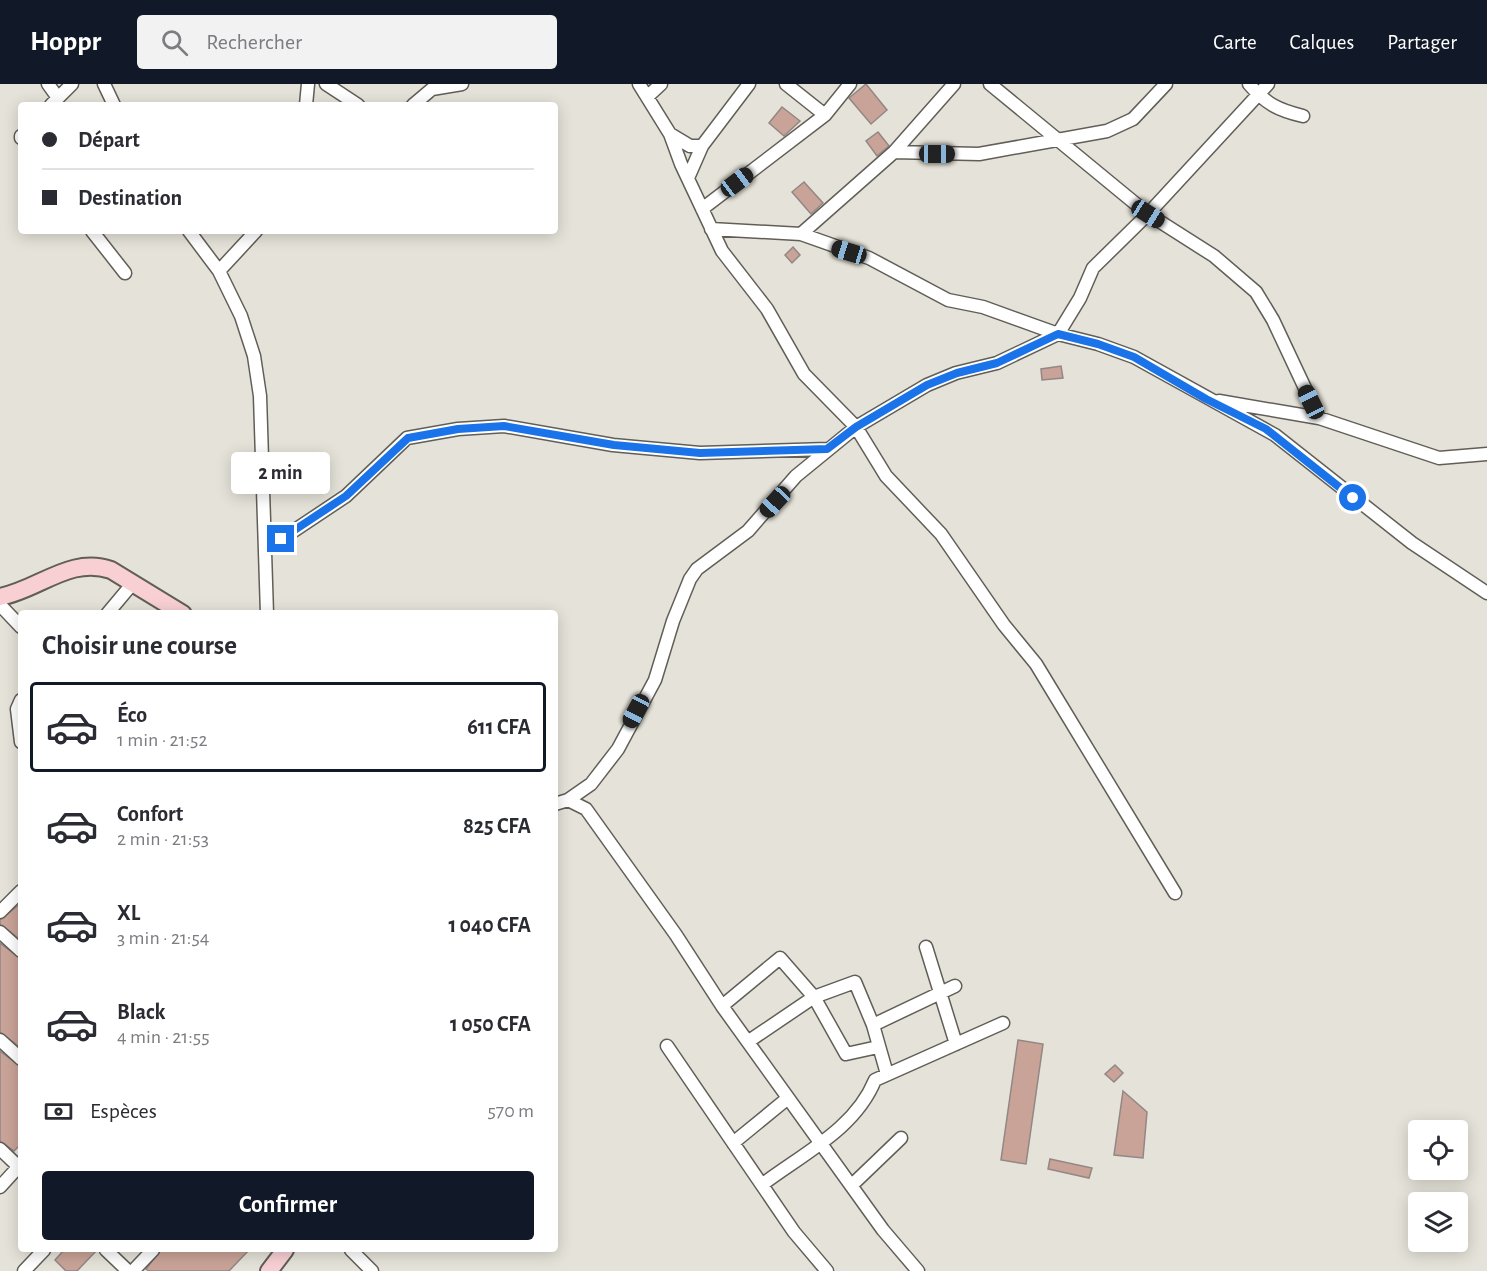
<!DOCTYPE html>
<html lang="fr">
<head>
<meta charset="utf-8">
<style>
	body { margin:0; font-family:"Alegreya Sans",sans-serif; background:#f2f2f3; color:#2b2b33; height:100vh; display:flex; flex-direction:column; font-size:22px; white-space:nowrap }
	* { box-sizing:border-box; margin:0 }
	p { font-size:20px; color:#7c7c81 }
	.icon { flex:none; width:33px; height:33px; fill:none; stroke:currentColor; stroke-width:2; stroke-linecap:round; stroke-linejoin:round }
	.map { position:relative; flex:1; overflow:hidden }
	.details { position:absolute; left:18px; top:526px; width:540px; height:642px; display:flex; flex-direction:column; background:#fff; border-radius:6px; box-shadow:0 3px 15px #0003 }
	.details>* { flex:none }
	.hud { position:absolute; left:18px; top:18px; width:540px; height:132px; border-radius:6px; box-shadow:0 3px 15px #0003; display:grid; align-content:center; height:132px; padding:0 24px; background:#fff }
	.fabs { position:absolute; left:1408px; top:1036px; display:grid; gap:12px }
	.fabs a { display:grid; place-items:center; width:60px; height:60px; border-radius:6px; background:#fff; box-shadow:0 3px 15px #0003; font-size:30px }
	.end { position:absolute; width:27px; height:27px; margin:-14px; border:8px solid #1a73e8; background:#fff; box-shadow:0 0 0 3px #fff }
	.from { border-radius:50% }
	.bubble { position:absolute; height:42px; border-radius:6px; background:#fff; box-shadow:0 3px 15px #0003; font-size:20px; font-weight:600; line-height:42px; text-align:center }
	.car { position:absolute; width:18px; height:36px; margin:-18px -9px; border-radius:8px; box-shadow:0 0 4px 2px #0007; background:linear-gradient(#222 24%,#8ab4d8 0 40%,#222 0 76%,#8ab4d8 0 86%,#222 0) }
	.hud b { display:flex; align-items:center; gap:21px; height:57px; font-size:22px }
	.hud b+b { border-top:2px solid #e1e1e2 }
	.hud i { width:15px; height:15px; background:#2b2b33 }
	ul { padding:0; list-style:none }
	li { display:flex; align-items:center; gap:18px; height:90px; margin:0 12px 9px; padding:0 12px; border:3px solid transparent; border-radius:6px }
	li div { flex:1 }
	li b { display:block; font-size:22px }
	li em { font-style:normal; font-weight:600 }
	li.current { border-color:#111827 }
	li>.icon { width:54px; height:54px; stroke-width:1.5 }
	h2 { padding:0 24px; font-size:27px; line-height:72px }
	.pay { display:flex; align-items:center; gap:15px; height:66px; padding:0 24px; font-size:22px }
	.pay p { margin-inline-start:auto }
	.cta { display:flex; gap:12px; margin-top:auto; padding:12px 24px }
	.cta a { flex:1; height:69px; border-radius:6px; background:#111827; color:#fff; font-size:24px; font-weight:600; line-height:69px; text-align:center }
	header { display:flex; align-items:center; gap:36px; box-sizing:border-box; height:84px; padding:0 30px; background:#111827; color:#fff }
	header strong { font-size:28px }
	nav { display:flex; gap:33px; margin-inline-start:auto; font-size:21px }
	.search { width:420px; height:54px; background:#f2f2f3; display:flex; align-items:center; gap:15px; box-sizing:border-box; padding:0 21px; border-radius:6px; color:#7c7c81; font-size:22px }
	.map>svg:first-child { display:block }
</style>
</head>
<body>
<header>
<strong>Hoppr</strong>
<div class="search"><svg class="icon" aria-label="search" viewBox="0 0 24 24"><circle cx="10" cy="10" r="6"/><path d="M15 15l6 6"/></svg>Rechercher</div>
<nav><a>Carte</a><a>Calques</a><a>Partager</a></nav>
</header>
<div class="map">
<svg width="1487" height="1187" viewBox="0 0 1487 1187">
	<rect width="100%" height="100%" fill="#e5e3d9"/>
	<path fill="#c9a398" stroke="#928784" stroke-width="1.5" d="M866 0 887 26 871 40 849 14Z
		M782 23 800 37 784 52 769 39Z
		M878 48 889 62 877 72 866 57Z
		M804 98 823 119 811 130 792 108Z
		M793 163 800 171 792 179 785 171Z
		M1061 282 1063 294 1042 296 1041 285Z
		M21 819V856L0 840V836Z
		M0 859 21 875V964L0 948Z
		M1018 956 1043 960 1026 1080 1001 1076Z
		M0 967 21 983V1060L14 1067 0 1057Z
		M1115 981 1123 989 1114 998 1105 990Z
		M1123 1007 1147 1028 1143 1074 1114 1071Z
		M1050 1075 1092 1084 1089 1094 1048 1085Z
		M64 1166H97L77 1187H66L55 1176Z
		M161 1166H249L229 1187H149L146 1185Z"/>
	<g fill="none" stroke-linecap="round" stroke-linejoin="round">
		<g stroke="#605e56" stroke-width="15">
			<path id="street" d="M48 0 58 14
				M104 0 114 21
				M326 0 358 21
				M639 0 670 50 681 80 722 167 767 225 804 290 856 343 886 392 941 450 1004 541 1036 580 1175 809
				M786 0 825 31
				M990 0 1148 130 1214 172 1256 208 1273 236 1319 334
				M1249 0C1266 20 1278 26 1303 32
				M647 13 661 0
				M51 21 72 0
				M306 21 308 0
				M413 21 432 5 462 0
				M670 50 690 62H702
				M21 52V54
				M894 68 979 70 1107 47 1133 35 1166 0
				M688 94 702 62 749 0
				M702 125 825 31 850 0
				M711 145 801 150 869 174 948 216 983 223 1058 250 1098 260 1134 273 1275 351 1412 459 1487 509
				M92 147 125 189
				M189 147 219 187 241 232 254 272 260 312 267 530
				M801 150 894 68 954 0
				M219 187 256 147
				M1219 317 1319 334 1439 374 1487 370
				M265 466 346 412 407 354 458 345 504 342 613 361 700 369 827 365
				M0 521 21 543
				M107 530 133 499
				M21 616 17 625 21 658
				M568 716 591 700 618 665 655 596 673 537 690 495 697 485 748 447 796 392 856 343 927 301 956 289 997 279 1058 250 1080 214 1093 184 1148 130 1268 0
				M555 720 568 716 586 725 676 851 722 922 883 1146 918 1187
				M0 828 21 807
				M0 848 21 867
				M926 863 956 960
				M722 922 780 874 814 913 846 970 878 963
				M873 941 955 902
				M0 956 21 975
				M749 957 814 913 855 898 873 941 887 990
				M667 962 794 1148 827 1187
				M733 1059 788 1014
				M0 1065 21 1085
				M763 1100C804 1069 855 1045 875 996L1003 939
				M852 1101 901 1054
				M0 1103 21 1080
				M106 1166 128 1187
				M351 1166 372 1187
				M24 1187 44 1166
				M133 1187 153 1166"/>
		</g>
		<g stroke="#605e56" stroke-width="20">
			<path id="secondary" d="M0 513C40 505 70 472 111 486L183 530
				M269 1187 285 1166"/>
		</g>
		<use href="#street" stroke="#fff" stroke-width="12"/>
		<use href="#secondary" stroke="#f8d0d4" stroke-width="16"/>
	</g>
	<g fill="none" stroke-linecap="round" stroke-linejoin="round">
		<path stroke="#1a73e8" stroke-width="8" d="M281 455 346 412 408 354 458 345 504 342 614 361 700 369 827 365 856 343 927 301 957 289 997 279 1058 250 1098 260 1134 273 1206 315 1266 345 1353 414"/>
	</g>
</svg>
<div class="fabs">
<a><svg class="icon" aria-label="locate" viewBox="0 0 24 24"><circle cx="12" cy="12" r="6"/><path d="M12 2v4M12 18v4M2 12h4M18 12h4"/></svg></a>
<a><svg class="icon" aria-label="layers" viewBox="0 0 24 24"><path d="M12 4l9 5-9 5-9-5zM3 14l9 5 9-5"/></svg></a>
</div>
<i class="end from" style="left:1353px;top:414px"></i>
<i class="end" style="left:281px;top:455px"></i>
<div class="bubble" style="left:231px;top:368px;width:99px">2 min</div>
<i class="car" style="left:937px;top:70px;rotate:90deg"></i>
<i class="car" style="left:737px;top:98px;rotate:53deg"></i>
<i class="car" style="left:1148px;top:130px;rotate:122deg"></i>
<i class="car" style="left:849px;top:168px;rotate:287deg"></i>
<i class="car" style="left:1311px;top:318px;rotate:334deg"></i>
<i class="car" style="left:775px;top:418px;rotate:223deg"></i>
<i class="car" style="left:636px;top:627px;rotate:208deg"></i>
<div class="hud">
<b><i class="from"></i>Départ</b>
<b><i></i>Destination</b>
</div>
<section class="details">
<h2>Choisir une course</h2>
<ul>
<li class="current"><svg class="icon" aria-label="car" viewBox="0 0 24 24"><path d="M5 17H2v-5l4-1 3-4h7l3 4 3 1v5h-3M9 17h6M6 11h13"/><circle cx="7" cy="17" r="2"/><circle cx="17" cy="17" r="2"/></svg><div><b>Éco</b><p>1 min · 21:52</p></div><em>611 CFA</em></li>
<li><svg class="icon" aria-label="car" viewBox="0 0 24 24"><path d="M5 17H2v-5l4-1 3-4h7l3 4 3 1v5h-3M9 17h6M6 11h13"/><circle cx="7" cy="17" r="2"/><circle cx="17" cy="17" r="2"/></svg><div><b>Confort</b><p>2 min · 21:53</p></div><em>825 CFA</em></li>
<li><svg class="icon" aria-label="car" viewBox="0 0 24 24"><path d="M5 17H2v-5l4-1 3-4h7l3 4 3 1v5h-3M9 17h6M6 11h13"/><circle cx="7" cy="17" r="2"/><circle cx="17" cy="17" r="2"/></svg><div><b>XL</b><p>3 min · 21:54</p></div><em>1 040 CFA</em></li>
<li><svg class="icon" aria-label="car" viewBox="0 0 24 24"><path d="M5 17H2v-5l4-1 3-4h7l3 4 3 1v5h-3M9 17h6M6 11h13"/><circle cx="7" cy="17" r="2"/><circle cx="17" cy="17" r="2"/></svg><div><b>Black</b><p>4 min · 21:55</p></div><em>1 050 CFA</em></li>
</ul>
<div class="pay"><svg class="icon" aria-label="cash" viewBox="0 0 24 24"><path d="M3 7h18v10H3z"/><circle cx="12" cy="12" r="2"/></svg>Espèces<p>570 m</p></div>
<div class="cta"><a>Confirmer</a></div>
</section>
</div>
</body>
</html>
